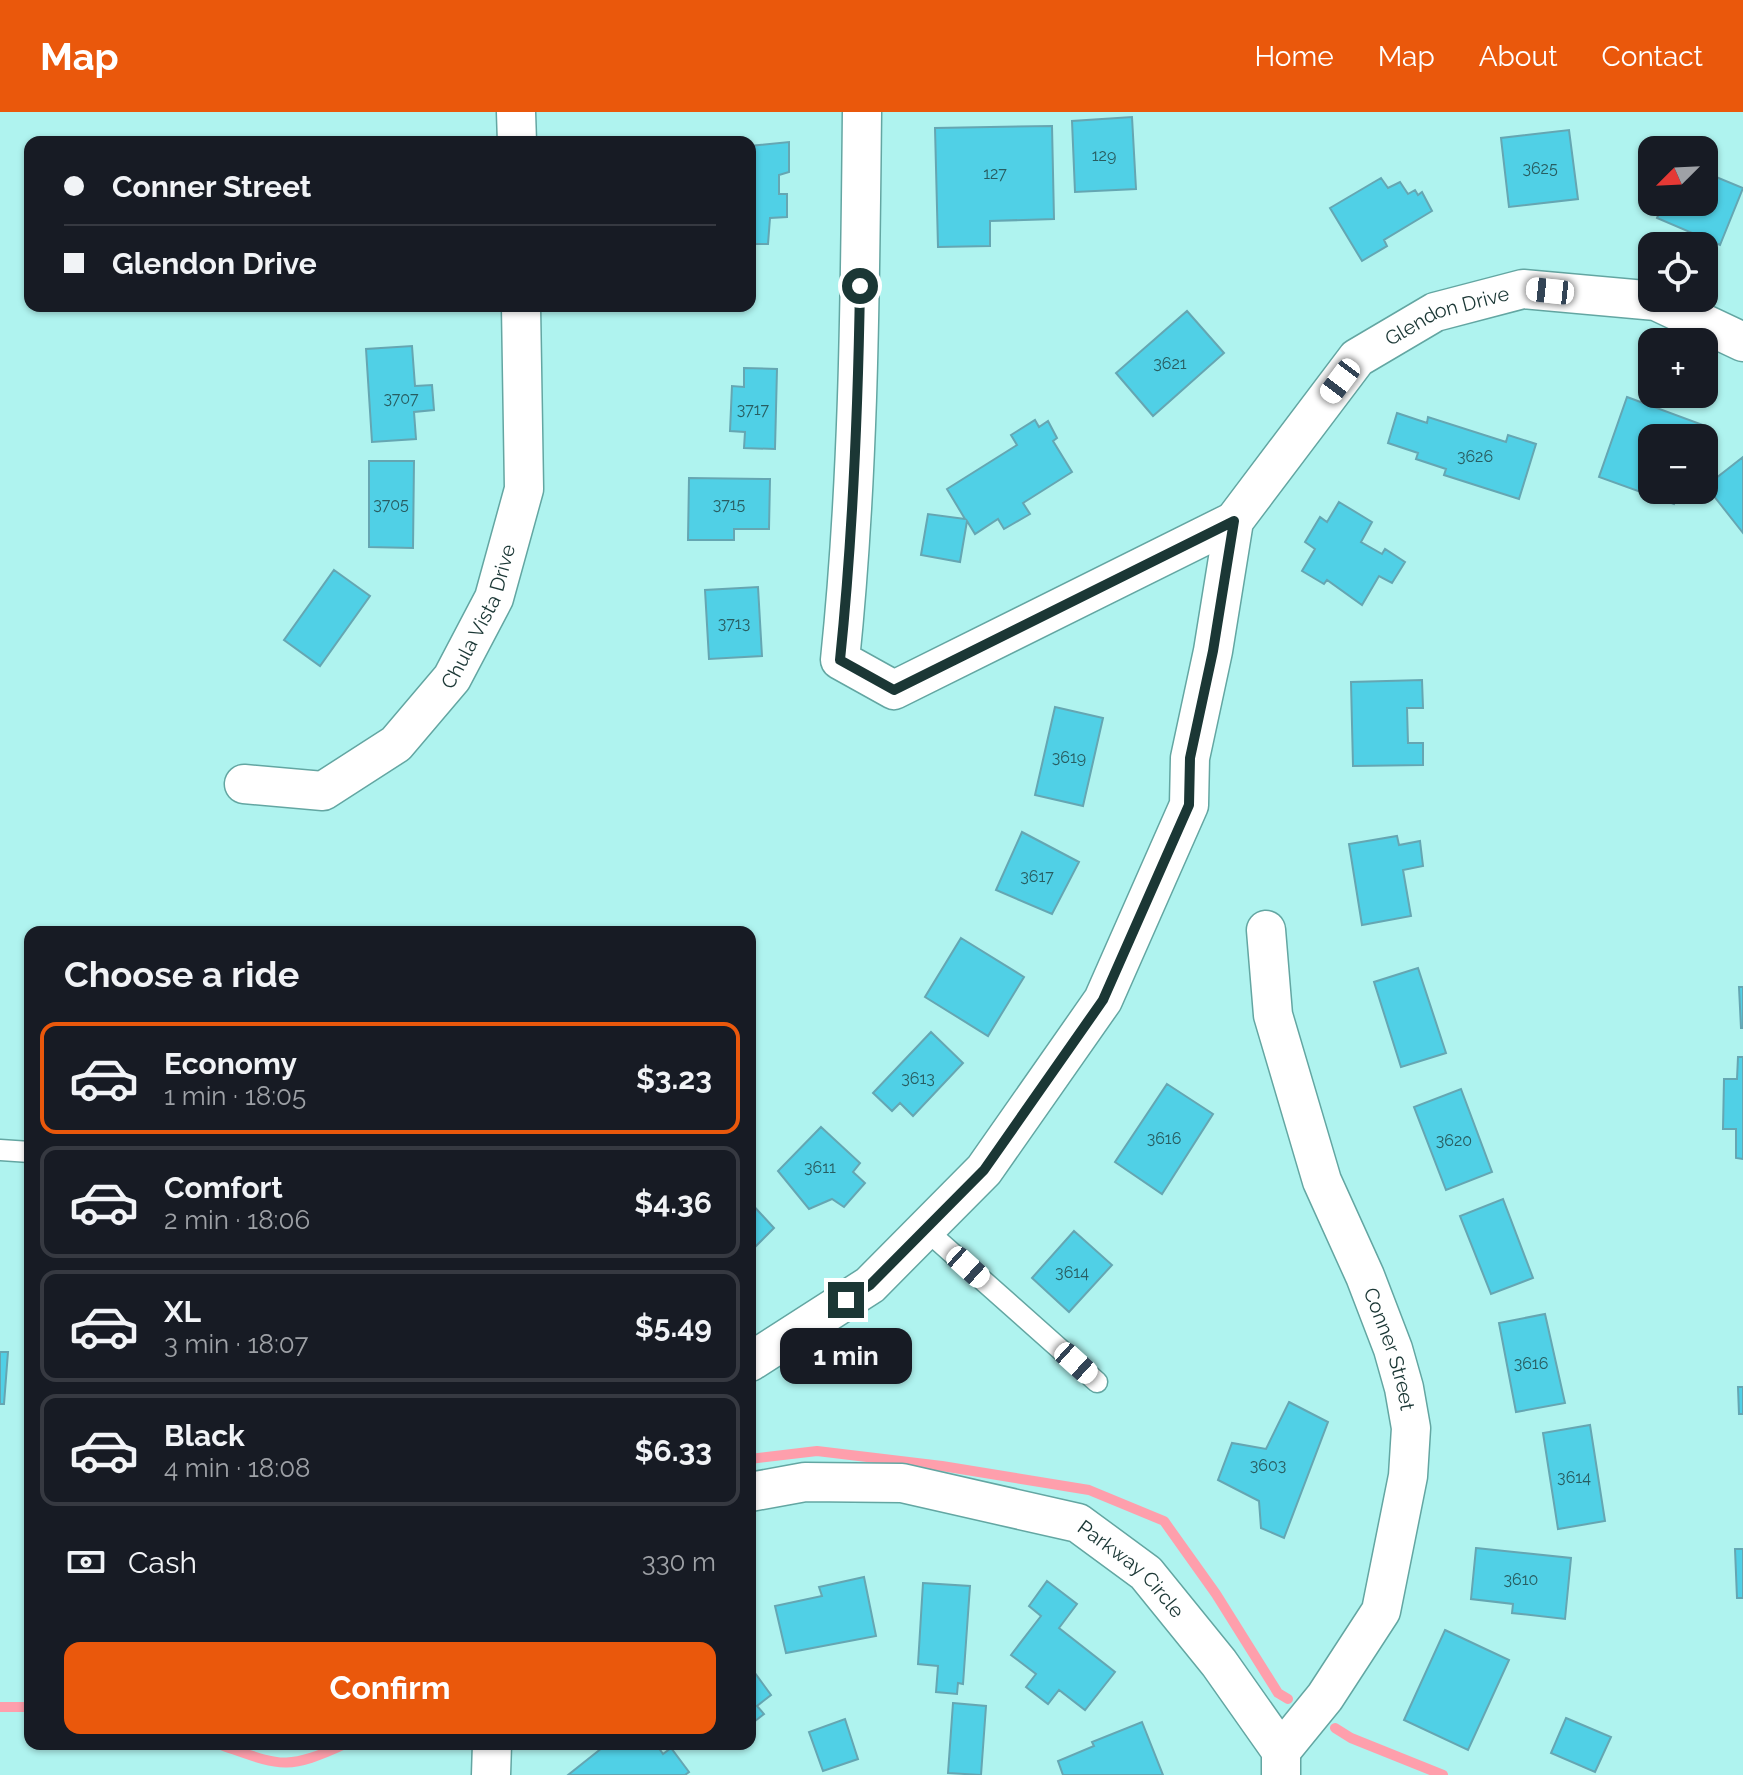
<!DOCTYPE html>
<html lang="en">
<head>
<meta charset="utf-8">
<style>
	body { margin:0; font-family:Raleway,sans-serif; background:#20242c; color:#f1f3f6; height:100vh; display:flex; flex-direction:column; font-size:30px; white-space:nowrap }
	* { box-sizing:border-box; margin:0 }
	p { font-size:26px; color:#9ea1a6 }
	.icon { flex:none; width:44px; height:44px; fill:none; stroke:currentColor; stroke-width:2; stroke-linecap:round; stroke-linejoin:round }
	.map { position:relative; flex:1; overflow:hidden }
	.drawer { position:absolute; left:24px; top:814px; width:732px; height:824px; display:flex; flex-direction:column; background:#171b24; border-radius:16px; box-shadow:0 2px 6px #0004 }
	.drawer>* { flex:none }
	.guide { position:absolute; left:24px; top:24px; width:732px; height:176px; border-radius:16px; box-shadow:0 2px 6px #0004; display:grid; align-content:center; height:176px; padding:0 40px; background:#171b24 }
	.needle { width:52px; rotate:246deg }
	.fabs { position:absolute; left:1638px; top:24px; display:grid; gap:16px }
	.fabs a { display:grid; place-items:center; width:80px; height:80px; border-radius:16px; background:#171b24; box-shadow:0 2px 6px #0004; font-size:40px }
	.end { position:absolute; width:36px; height:36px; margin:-18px; border:10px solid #1b3735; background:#fff; box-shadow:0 0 0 4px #fff }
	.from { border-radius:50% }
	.bubble { position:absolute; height:56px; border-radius:16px; background:#171b24; box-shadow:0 2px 6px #0004; font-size:26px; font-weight:700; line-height:56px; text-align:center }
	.car { position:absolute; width:24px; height:48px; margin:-24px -12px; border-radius:10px; box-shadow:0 0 6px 2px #0007; background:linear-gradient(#fff 24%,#345 0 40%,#fff 0 76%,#345 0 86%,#fff 0) }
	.guide b { display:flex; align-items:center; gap:28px; height:76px; font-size:30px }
	.guide b+b { border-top:2px solid #363941 }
	.guide i { width:20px; height:20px; background:#f1f3f6 }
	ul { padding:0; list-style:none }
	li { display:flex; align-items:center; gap:24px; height:112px; margin:0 16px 12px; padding:0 24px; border:4px solid #363941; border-radius:16px }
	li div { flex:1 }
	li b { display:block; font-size:30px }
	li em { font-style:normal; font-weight:700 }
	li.active { border-color:#ea580c }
	li>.icon { width:72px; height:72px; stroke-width:1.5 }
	h2 { padding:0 40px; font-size:36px; line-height:96px }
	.pay { display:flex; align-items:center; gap:20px; height:88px; padding:0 40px; font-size:30px }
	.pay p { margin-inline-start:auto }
	.action { display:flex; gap:16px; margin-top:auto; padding:16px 40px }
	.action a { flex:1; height:92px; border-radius:16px; background:#ea580c; color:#fff; font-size:32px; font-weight:700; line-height:92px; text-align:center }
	header { display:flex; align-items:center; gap:48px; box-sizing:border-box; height:112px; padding:0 40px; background:#ea580c; color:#fff }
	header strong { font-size:38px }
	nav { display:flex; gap:44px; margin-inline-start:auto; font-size:28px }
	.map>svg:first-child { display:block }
</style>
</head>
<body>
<header>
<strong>Map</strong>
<nav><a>Home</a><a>Map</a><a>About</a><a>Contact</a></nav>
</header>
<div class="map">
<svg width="1743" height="1663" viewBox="0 0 1743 1663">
	<rect width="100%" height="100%" fill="#aff3ef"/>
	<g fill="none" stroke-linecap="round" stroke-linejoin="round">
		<path stroke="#fe9fac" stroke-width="10" d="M750 1347 817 1339 942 1354 1089 1378 1164 1409 1216 1482 1278 1581 1288 1587
			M0 1595H30
			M1335 1616 1351 1626 1443 1663
			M218 1632C279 1653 284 1660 345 1632"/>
	</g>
	<path fill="#50d0e6" stroke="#65a6b2" stroke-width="2" d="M1132 5 1136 77 1075 80 1072 9Z
		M1052 14 1054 107 990 109V134L938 135 935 16Z
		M1569 18 1578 87 1509 95 1501 26Z
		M789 30V60L779 63V82H787V105L770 106 768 132H750V34Z
		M1704 60 1743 76 1720 133 1657 106 1664 90H1704Z
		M1381 66 1388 76 1400 70 1408 82 1415 78 1418 83 1422 80 1432 99 1384 128 1387 134 1362 149 1330 96Z
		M1187 199 1224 241 1153 304 1116 261Z
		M412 234 415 274 432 273 434 298 414 300 416 327 372 330 366 237Z
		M744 256 777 257 775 337 744 336 745 320 730 319 732 274 744 275Z
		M1627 285 1703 313 1698 326H1652V378H1679L1674 392 1599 365Z
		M1397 301 1427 311 1428 305 1506 330 1508 323 1536 332 1519 387 1444 363 1446 357 1416 347 1418 341 1388 331Z
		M1035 308 1039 315 1048 309 1057 326 1053 329 1072 360 1023 391 1030 402 1004 417 998 407 975 422 967 409 960 450 921 443 928 402 965 407 947 377 1017 333 1011 323Z
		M1743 345V421L1706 374Z
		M369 349H414L413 436 369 435Z
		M689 366 770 367 769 417H734V428H688Z
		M1339 390 1372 410 1361 430 1382 442 1385 437 1405 450 1392 471 1379 464 1362 493 1327 468 1324 472 1302 459 1315 437 1305 430 1320 405 1327 410Z
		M334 458 370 484 320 554 284 528Z
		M758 475 762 544 709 547 705 478Z
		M1422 568 1423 596H1407L1408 631H1423V653L1353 654 1351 570Z
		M1055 595 1103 606 1083 694 1035 683Z
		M1022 720 1079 750 1052 802 996 778Z
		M1397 724 1399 733 1420 729 1423 754 1403 758 1411 804 1362 813 1349 732Z
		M961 826 1024 865 988 924 925 885Z
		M1418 856 1446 941 1401 955 1374 870Z
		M1739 875H1743V916H1741Z
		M931 920 963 951 913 1004 900 991 892 999 873 981Z
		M1738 945H1743V1047L1736 1046V1017H1723L1724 967H1737Z
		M1167 972 1213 1002 1162 1082 1115 1050Z
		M1461 977 1492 1060 1446 1078 1414 995Z
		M821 1015 860 1051 853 1060 865 1071 844 1095 832 1087 809 1097 778 1059Z
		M1503 1087 1533 1166 1491 1182 1460 1104Z
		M750 1090 774 1116 750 1140Z
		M1074 1119 1112 1153 1069 1200 1032 1166Z
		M1545 1202 1565 1291 1516 1300 1499 1211Z
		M0 1240H8L4 1292H0Z
		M1738 1275H1743V1302H1739Z
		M1289 1290 1328 1310 1284 1426 1261 1416 1259 1389 1218 1368 1232 1331 1266 1337Z
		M1590 1313 1605 1409 1558 1417 1543 1321Z
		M1476 1436 1571 1446 1565 1507 1512 1501 1513 1492 1471 1487Z
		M1735 1437H1743V1486H1737Z
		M864 1465 876 1524 786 1541 775 1494 822 1484 819 1475Z
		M1047 1469 1077 1492 1059 1516 1115 1560 1085 1598 1059 1578 1048 1592 1026 1575 1036 1562 1011 1543 1041 1504 1029 1494Z
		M923 1471 970 1474 963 1572 958 1571 957 1582 936 1580 938 1554 918 1552Z
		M1445 1518 1509 1548 1468 1638 1404 1608Z
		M755 1561 771 1583 757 1594 764 1602 750 1613V1565Z
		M953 1591 986 1594 981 1663 948 1661Z
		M1566 1606 1611 1625 1595 1660 1551 1641Z
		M845 1607 858 1647 823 1659 809 1620Z
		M1142 1610 1163 1663H1063L1058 1649 1094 1634 1092 1630Z
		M607 1632H656L663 1642 671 1636 689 1660 685 1663H568Z"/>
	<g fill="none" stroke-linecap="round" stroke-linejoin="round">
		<g stroke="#63a6a2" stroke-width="23">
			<path id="service" d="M0 1038 30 1040
				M925 1117 1097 1270"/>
		</g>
		<g stroke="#63a6a2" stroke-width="41">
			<g id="minor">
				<path d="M516 0 517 30"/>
				<path d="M862 0C860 183 859 365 840 548L894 578 1234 409"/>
				<path id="s1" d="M244 672 323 679 396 632 452 566 494 486 524 377 521 194"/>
				<path id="s2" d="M1266 818 1273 903 1322 1069 1365 1164 1393 1237 1404 1276 1411 1316 1408 1364 1381 1499 1325 1585 1281 1639"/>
				<path id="s3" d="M750 1250 870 1173 984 1058 1103 888 1189 693 1190 646 1213 539 1234 409 1357 246 1435 200 1523 177 1656 189 1743 230"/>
				<path id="s4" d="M750 1380 805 1370 902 1371 1078 1411 1146 1461 1219 1551 1281 1639V1663"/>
				<path d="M491 1663 492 1632"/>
			</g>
		</g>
		<use href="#service" stroke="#fff" stroke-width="20"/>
		<use href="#minor" stroke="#fff" stroke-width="38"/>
	</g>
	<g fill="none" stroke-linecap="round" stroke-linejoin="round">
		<path stroke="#1b3735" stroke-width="10" d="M846 1188 870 1173 984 1058 1103 888 1189 693 1190 646 1213 539 1234 409 894 578 840 548C853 423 858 299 860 174"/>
	</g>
	<g text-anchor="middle" stroke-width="6" stroke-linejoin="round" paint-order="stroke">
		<g font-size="16" fill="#285d61">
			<text x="1104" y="49">129</text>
			<text x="1540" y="62">3625</text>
			<text x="995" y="67">127</text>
			<text x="1170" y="257">3621</text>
			<text x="401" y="292">3707</text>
			<text x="753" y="303">3717</text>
			<text x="1475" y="350">3626</text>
			<text x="391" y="398">3705</text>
			<text x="729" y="398">3715</text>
			<text x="734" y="517">3713</text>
			<text x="1069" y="651">3619</text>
			<text x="1037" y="770">3617</text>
			<text x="918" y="972">3613</text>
			<text x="1164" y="1032">3616</text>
			<text x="1454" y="1034">3620</text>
			<text x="820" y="1061">3611</text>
			<text x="1072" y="1166">3614</text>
			<text x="1531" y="1257">3616</text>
			<text x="1268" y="1359">3603</text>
			<text x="1574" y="1371">3614</text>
			<text x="1521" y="1473">3610</text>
		</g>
		<g font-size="20" fill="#1b3735" stroke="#c8fefa">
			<text dy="7" stroke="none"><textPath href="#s3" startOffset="1318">Glendon Drive</textPath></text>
			<text dy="7" stroke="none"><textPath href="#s1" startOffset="320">Chula Vista Drive</textPath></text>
			<text dy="7" stroke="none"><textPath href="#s2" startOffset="440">Conner Street</textPath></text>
			<text dy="7" stroke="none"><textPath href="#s4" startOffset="404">Parkway Circle</textPath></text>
		</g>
	</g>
</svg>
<div class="fabs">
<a><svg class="needle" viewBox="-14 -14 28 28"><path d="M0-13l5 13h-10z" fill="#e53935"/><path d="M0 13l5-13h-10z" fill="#9ea1a6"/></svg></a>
<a><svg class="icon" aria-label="locate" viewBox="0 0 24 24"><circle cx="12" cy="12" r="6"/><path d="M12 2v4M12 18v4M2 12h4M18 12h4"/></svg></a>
<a>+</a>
<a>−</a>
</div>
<i class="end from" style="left:860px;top:174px"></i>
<i class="end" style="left:846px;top:1188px"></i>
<div class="bubble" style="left:780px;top:1216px;width:132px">1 min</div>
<i class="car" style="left:1550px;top:179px;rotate:276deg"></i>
<i class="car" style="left:1340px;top:269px;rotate:217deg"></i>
<i class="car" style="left:968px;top:1155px;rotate:132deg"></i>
<i class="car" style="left:1076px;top:1251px;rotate:132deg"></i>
<div class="guide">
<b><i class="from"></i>Conner Street</b>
<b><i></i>Glendon Drive</b>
</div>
<section class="drawer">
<h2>Choose a ride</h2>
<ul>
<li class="active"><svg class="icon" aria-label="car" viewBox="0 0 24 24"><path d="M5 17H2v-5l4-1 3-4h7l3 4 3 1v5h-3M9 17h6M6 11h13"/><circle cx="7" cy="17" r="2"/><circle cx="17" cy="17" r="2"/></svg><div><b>Economy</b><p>1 min · 18:05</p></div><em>$3.23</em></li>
<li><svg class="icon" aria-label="car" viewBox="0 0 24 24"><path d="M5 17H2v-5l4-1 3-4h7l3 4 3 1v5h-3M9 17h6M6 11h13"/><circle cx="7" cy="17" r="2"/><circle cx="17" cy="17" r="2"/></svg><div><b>Comfort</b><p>2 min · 18:06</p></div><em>$4.36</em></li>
<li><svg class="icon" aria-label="car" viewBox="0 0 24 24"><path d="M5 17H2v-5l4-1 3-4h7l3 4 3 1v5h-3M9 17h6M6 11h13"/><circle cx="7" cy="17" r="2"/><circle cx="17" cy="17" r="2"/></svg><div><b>XL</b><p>3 min · 18:07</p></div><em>$5.49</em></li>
<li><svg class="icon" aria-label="car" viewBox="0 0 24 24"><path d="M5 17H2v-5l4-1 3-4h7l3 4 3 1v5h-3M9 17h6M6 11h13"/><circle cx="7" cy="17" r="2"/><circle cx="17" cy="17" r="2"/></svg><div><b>Black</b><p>4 min · 18:08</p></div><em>$6.33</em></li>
</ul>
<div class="pay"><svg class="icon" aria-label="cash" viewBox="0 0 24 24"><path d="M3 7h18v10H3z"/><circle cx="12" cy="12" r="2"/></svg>Cash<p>330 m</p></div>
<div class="action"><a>Confirm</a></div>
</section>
</div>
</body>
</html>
